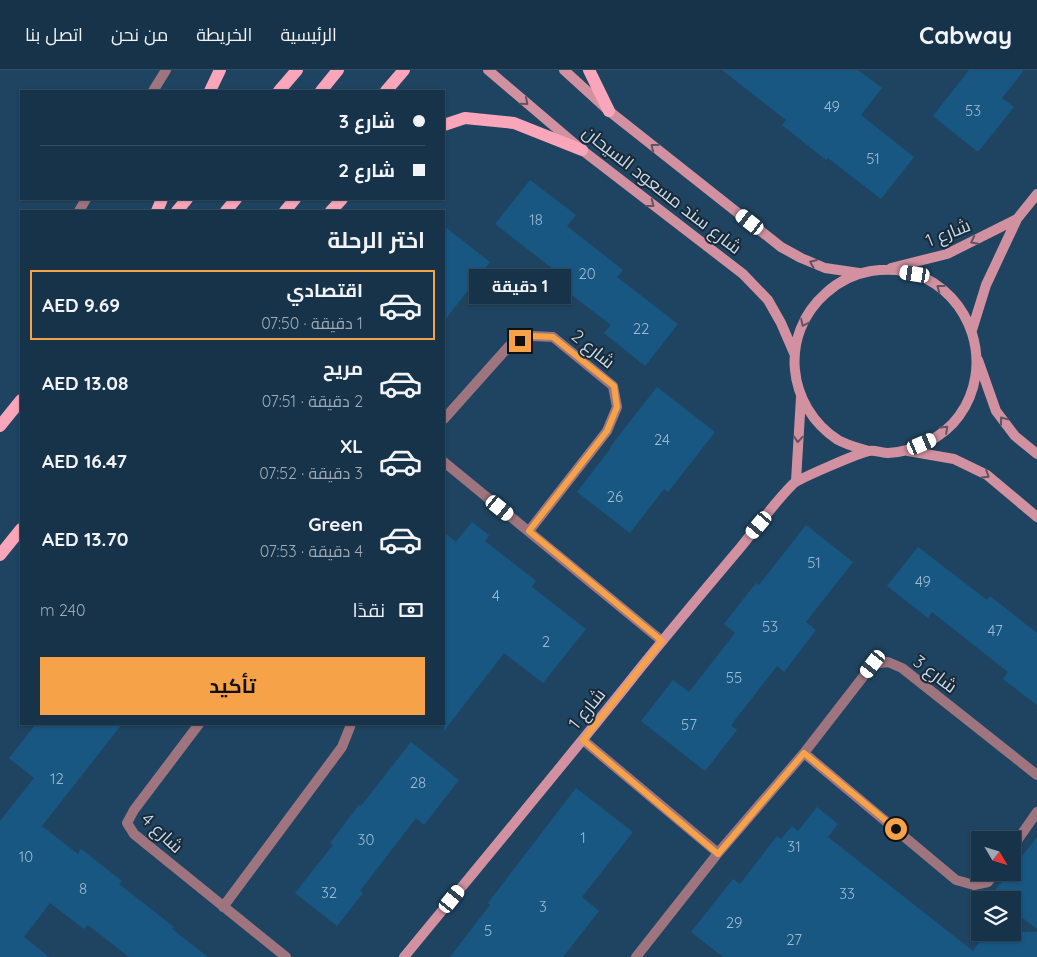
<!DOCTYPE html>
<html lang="ar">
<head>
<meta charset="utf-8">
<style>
	body { margin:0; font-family:Quicksand,Cairo,sans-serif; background:#243f53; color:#f1f3f6; direction:rtl; height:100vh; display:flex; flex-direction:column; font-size:19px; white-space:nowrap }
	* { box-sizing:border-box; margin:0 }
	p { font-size:16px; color:#9eaab4 }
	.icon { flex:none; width:28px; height:28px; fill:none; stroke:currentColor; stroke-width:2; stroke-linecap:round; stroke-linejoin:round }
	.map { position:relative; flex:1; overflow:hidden; direction:ltr }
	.details { position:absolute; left:20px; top:140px; width:425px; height:515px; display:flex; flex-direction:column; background:#173349; border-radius:0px; box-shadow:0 1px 4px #0004,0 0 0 1px #364e61; direction:rtl }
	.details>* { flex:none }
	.top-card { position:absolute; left:20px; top:20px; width:425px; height:110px; border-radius:0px; box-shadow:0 1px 4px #0004,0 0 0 1px #364e61; direction:rtl; display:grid; align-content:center; height:110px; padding:0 20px; background:#173349 }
	.needle { width:32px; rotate:128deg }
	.tools { position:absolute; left:971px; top:761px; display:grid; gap:10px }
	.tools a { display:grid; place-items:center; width:50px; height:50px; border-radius:0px; background:#173349; box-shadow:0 1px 4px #0004,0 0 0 1px #364e61; font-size:25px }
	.end { position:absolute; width:22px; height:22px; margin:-11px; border:6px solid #f6a248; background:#111; box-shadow:0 0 0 2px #111 }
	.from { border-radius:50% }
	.bubble { position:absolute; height:35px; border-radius:0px; background:#173349; box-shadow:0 1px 4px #0004,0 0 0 1px #364e61; font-size:16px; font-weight:700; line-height:35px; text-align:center; direction:rtl }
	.car { position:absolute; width:15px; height:30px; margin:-15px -8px; border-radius:6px; box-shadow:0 0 4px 1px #0007; background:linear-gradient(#fff 24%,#345 0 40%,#fff 0 76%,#345 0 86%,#fff 0) }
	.top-card b { display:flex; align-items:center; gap:18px; height:48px; font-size:19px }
	.top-card b+b { border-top:1px solid #364e61 }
	.top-card i { width:12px; height:12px; background:#f1f3f6 }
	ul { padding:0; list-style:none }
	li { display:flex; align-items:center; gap:15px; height:70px; margin:0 10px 8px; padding:0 10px; border:2px solid transparent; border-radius:0px }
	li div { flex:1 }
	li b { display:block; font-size:19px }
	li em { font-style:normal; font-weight:700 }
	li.current { border-color:#f6a248 }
	li>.icon { width:45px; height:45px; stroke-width:1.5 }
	h2 { padding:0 20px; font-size:22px; line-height:60px }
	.pay { display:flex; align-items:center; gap:12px; height:55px; padding:0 20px; font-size:19px }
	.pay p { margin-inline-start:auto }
	.button { display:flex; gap:10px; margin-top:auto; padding:10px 20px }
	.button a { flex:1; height:58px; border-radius:0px; background:#f6a248; color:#111; font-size:20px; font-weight:700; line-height:58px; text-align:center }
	header { display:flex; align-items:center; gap:30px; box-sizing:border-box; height:70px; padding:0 25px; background:#173349; border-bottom:1px solid #364e61 }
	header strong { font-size:24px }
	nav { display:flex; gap:28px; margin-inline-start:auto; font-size:18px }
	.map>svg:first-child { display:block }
</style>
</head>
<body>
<header>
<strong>Cabway</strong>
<nav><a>الرئيسية</a><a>الخريطة</a><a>من نحن</a><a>اتصل بنا</a></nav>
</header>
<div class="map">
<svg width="1037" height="887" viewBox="0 0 1037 887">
	<rect width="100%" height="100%" fill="#1f4461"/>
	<path fill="#195783" d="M722 0H858L882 18 861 45 914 87 881 129 828 88 826 90 782 55 786 50Z
		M969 0H1024L1002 28 1014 37 978 82 933 46Z
		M530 110 576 145 567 156 623 200 617 207 678 254 645 296 604 263 611 255 551 209 557 202 495 154Z
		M444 156 490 192 444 251Z
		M657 317 715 362 668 422 664 419 630 463 577 422 611 378 610 377Z
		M472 452 489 465 485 471 536 511 532 517 586 559 543 613 504 583 444 661V462L456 472Z
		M806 455 853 492 806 552 816 560 784 602 777 596 731 655 737 660 705 701 641 651 673 610 689 622 735 563 724 554 756 513 759 515Z
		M918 477 987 530 990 526 1037 563V635L1003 609 1008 602 932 542 928 548 887 516Z
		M36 654H122L42 756 78 784 81 779 122 811 119 814 174 857 172 859 208 887H129L88 855 84 859 50 833 24 867 49 887H0V751L34 708 9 688Z
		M411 672 459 710 424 755 416 748 360 821 363 823 337 856 295 823 333 775 330 773 359 735 361 736Z
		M576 718 633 762 582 827 599 841 563 887H450L490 835 488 833Z
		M817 737 838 754 828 767 973 881 987 862H1037V887H723L691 862 733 809 740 814 777 766 781 769 792 756 798 761Z
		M1037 767V859L1012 840V830H1000L992 824 1010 802H1012V799Z"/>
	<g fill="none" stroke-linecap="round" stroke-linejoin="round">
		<path stroke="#9e757e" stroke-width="10" d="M153 21 166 0
			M79 141 86 129"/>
		<path stroke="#9e757e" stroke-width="10" d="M444 349 509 276 531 266 553 267 613 316 617 337 607 361 529 461
			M444 392 662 571
			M199 654 134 740 127 753 134 764 286 887
			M583 670 718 783
			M804 683 956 810 974 815 988 812 995 802
			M1012 778 1037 742
			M223 837 342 677 350 657V654
			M636 887 718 783 804 683 873 594 888 592 902 598 1037 705"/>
		<path stroke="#d291a0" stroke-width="10" d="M488 0 582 80 743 204 768 230 781 253 794 283
			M564 0 609 41 781 177 801 188 825 198 859 203
			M891 198 947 184 1017 149
			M972 260 986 215 1017 149 1037 124
			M978 290 996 341 1015 366 1037 384
			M908 381 954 389 987 405 1037 447
			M796 411 801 327
			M404 887C478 797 553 707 626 616 663 569 702 523 740 478 757 457 774 433 793 414 798 409 861 382 869 381 875 380 882 383 888 383 914 382 944 367 959 346 995 297 973 224 915 204 901 199 886 199 871 201 854 204 839 211 826 223 779 264 786 336 838 370 847 375 859 378 868 381"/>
		<path stroke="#faa6ba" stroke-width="12" d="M589 0 609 41
			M210 21 220 0
			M279 21 297 0
			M321 21 338 0
			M386 21 404 0
			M444 55 465 48 514 53 582 80
			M157 141 162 129
			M177 141 187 129
			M226 141 236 129
			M285 141 295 129
			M331 141 342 129
			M0 356 21 330
			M0 485 21 459"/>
	</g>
	<defs><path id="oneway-chevron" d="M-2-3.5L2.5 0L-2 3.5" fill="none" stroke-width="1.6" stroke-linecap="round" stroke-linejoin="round" transform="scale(1.25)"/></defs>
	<g stroke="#635360">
		<use href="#oneway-chevron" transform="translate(525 32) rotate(40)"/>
		<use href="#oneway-chevron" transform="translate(654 77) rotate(-142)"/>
		<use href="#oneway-chevron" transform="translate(651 134) rotate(38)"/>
		<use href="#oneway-chevron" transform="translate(974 171) rotate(153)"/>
		<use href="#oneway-chevron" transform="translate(813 193) rotate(-157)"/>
		<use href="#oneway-chevron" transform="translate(940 218) rotate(-143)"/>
		<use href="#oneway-chevron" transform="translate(804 253) rotate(116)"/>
		<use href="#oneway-chevron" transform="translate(1003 350) rotate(-127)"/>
		<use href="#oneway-chevron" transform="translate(945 359) rotate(-43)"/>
		<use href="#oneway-chevron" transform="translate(798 369) rotate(94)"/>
		<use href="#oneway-chevron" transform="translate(986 405) rotate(32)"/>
	</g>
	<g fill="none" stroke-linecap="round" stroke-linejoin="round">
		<path stroke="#f6a248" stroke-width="6" d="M520 271 531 266 553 267 614 316 617 337 607 361 529 461 662 571 583 670 718 784 804 683 896 759"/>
	</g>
	<g text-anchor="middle" stroke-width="4" stroke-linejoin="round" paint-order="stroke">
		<g font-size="15" fill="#9cbad2">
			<text x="832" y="42">49</text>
			<text x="973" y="46">53</text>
			<text x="873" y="94">51</text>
			<text x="536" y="155">18</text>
			<text x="587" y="209">20</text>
			<text x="641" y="264">22</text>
			<text x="662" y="375">24</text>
			<text x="615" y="432">26</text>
			<text x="814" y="498">51</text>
			<text x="923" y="517">49</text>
			<text x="496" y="531">4</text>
			<text x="770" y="562">53</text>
			<text x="995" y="566">47</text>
			<text x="546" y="577">2</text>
			<text x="734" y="613">55</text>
			<text x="689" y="660">57</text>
			<text x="57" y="714">12</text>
			<text x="418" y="718">28</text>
			<text x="583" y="773">1</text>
			<text x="366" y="775">30</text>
			<text x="794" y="782">31</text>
			<text x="26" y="792">10</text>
			<text x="83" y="824">8</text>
			<text x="329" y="828">32</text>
			<text x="847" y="829">33</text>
			<text x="543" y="842">3</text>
			<text x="734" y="858">29</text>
			<text x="488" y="866">5</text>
			<text x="794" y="875">27</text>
		</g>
		<g font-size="18" fill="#c7dbed" stroke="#192936">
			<text transform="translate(662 120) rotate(38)" y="6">شارع سند مسعود السيحان</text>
			<text transform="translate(948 163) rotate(-22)" y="6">شارع 1</text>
			<text transform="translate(593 279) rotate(39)" y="6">شارع 2</text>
			<text transform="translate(935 604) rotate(37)" y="6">شارع 3</text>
			<text transform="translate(587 639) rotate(-51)" y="6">شارع 1</text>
			<text transform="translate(162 763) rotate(43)" y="6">شارع 4</text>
		</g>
	</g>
</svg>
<div class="tools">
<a><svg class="needle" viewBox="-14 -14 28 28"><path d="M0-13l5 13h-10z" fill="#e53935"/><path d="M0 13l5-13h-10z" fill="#9eaab4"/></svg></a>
<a><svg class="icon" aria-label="layers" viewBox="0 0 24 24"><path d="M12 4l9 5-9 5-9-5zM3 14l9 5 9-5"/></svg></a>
</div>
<i class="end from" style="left:896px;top:759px"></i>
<i class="end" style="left:520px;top:271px"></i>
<div class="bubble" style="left:469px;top:199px;width:102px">1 دقيقة</div>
<i class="car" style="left:750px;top:152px;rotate:308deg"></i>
<i class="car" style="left:915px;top:204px;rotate:279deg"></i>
<i class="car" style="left:922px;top:374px;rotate:67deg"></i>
<i class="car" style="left:500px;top:438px;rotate:129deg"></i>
<i class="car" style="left:759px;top:455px;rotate:220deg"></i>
<i class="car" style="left:873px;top:594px;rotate:217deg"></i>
<i class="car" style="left:452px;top:829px;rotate:39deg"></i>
<div class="top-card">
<b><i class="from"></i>شارع 3</b>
<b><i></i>شارع 2</b>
</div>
<section class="details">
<h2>اختر الرحلة</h2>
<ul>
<li class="current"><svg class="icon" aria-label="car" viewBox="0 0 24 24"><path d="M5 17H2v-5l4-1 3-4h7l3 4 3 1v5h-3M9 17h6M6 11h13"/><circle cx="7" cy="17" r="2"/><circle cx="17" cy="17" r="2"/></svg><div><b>اقتصادي</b><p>1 دقيقة · 07:50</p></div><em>AED 9.69</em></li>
<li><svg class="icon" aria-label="car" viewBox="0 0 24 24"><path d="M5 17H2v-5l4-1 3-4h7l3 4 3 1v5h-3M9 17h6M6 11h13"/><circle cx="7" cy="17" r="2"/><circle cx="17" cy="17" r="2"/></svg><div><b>مريح</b><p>2 دقيقة · 07:51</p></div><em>AED 13.08</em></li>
<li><svg class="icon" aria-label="car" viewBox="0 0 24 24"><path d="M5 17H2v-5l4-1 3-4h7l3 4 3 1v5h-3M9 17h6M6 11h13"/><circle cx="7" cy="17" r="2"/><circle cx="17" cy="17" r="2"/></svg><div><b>XL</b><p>3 دقيقة · 07:52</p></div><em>AED 16.47</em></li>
<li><svg class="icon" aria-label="car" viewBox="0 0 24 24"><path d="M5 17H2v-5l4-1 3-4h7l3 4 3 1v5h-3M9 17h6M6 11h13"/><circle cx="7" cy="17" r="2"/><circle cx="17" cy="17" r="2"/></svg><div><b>Green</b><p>4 دقيقة · 07:53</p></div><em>AED 13.70</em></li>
</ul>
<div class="pay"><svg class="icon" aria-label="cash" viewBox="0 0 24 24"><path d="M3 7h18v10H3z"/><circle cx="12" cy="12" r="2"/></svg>نقدًا<p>240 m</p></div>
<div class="button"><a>تأكيد</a></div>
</section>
</div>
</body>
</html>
